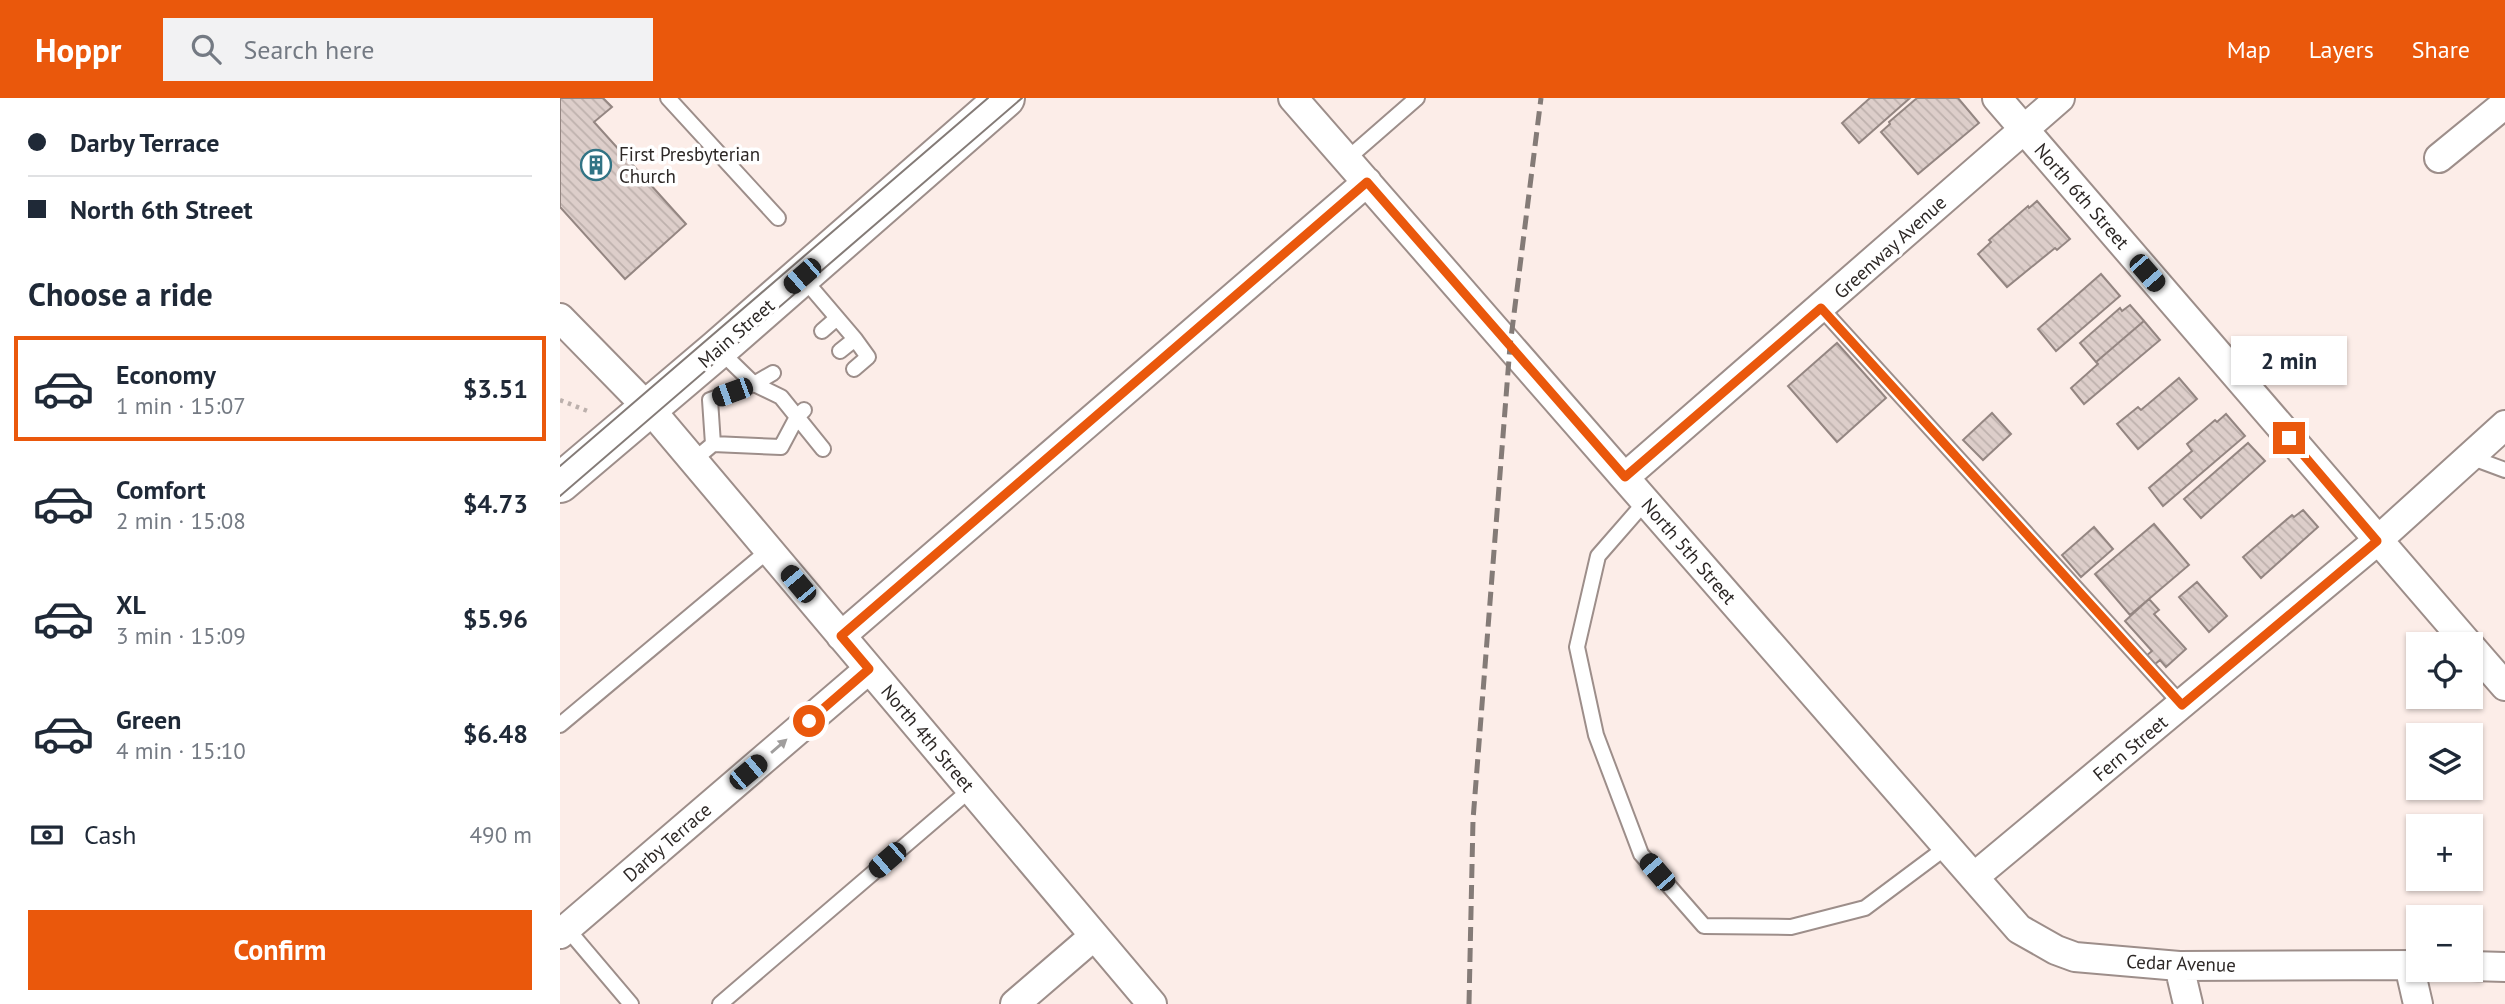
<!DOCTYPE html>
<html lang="en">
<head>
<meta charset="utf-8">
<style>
	body { margin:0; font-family:"PT Sans",sans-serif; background:#f2f2f3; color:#1f2937; height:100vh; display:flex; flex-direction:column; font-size:26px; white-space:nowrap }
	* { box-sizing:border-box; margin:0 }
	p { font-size:23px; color:#747a83 }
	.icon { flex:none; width:38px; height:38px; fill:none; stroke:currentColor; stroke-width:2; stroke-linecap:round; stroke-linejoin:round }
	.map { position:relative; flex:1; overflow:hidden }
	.side { display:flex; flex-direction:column; background:#fff; width:560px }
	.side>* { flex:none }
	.banner { display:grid; align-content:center; height:154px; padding:0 28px; background:#fff }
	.tools { position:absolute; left:1846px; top:534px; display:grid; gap:14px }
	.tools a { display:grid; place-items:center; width:77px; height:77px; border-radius:0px; background:#fff; box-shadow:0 2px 5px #0004; font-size:35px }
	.end { position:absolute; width:32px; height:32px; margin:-16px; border:9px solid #ea580c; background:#fff; box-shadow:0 0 0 4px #fff }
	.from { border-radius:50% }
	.bubble { position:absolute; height:49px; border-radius:0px; background:#fff; box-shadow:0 2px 5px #0004; font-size:23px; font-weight:700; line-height:49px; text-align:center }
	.car { position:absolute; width:21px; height:42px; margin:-21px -10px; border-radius:9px; box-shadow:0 0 5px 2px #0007; background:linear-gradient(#222 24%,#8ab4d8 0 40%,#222 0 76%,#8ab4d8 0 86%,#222 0) }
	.banner b { display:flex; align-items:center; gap:24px; height:66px; font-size:26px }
	.banner b+b { border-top:2px solid #e0e1e3 }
	.banner i { width:18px; height:18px; background:#1f2937 }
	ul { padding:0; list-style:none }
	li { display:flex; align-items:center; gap:21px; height:105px; margin:0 14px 10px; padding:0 14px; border:4px solid transparent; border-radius:0px }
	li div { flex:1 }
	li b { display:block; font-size:26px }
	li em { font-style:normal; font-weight:700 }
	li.active { border-color:#ea580c }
	li>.icon { width:63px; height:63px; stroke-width:1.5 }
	h2 { padding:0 28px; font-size:32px; line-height:84px }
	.pay { display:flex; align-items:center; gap:18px; height:77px; padding:0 28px; font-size:26px }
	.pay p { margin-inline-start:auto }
	.button { display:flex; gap:14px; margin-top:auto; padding:14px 28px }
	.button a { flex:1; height:80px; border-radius:0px; background:#ea580c; color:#fff; font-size:28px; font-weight:700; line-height:80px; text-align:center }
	header { display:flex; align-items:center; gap:42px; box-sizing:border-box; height:98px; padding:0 35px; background:#ea580c; color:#fff }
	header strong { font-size:33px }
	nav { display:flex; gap:38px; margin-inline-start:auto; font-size:24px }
	.search { width:490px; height:63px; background:#f2f2f3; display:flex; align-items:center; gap:18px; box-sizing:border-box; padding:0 24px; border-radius:0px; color:#747a83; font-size:26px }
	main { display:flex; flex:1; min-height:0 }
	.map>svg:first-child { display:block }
</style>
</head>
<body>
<header>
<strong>Hoppr</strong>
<div class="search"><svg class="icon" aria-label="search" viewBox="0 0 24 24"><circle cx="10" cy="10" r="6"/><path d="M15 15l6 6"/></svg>Search here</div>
<nav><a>Map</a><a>Layers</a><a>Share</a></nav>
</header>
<main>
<section class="side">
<div class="banner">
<b><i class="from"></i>Darby Terrace</b>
<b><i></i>North 6th Street</b>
</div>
<h2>Choose a ride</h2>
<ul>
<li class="active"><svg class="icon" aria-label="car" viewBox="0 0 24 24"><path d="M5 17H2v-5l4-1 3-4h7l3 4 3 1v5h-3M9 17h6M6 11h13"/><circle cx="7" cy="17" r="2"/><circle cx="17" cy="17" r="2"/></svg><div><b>Economy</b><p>1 min · 15:07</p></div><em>$3.51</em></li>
<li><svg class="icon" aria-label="car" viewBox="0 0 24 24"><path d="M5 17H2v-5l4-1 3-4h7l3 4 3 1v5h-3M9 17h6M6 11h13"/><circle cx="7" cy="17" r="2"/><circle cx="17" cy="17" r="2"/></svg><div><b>Comfort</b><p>2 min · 15:08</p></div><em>$4.73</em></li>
<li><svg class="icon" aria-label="car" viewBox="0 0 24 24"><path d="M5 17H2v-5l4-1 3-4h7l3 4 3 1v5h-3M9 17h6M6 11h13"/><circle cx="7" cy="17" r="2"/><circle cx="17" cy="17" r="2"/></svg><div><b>XL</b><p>3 min · 15:09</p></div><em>$5.96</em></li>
<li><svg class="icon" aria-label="car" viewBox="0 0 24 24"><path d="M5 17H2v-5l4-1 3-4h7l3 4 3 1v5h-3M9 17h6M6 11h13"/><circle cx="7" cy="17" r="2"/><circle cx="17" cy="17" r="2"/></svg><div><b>Green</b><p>4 min · 15:10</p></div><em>$6.48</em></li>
</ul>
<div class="pay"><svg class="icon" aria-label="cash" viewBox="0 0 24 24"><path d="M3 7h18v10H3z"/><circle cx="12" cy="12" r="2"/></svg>Cash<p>490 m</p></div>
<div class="button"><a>Confirm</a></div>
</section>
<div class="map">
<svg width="1945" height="906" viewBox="0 0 1945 906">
	<defs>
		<pattern id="building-back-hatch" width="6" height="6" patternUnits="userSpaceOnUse" patternTransform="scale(1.75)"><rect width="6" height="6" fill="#ddceca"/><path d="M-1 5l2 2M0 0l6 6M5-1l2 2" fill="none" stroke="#beb1ad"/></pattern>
	</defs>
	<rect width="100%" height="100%" fill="#fcede8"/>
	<path fill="url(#building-back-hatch)" stroke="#948682" stroke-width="2" d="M0 0H43L52 9 34 24 126 126 65 181 0 109Z
		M1310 0H1350L1299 45 1282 25Z
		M1357 0H1398L1419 25 1358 76 1321 34 1330 26 1329 24Z
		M1477 103 1510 141 1497 152 1495 150 1447 189 1418 156 1431 144 1429 142 1468 108 1469 110Z
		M1541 176 1560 198 1496 253 1478 231Z
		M1570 207 1584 223 1536 264 1520 245 1560 210 1562 213Z
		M1584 223 1600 242 1524 306 1511 290 1538 266 1536 264Z
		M1277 245 1326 300 1277 344 1228 288Z
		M1619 280 1637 301 1578 351 1557 326 1578 309 1581 312Z
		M1432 315 1451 336 1423 362 1403 342Z
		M1666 316 1685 338 1603 408 1589 390 1632 353 1627 346 1655 322 1657 324Z
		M1688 345 1705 363 1641 420 1624 401Z
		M1743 412 1758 429 1701 480 1683 459 1732 417 1734 419Z
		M1594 426 1629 467 1570 517 1535 476Z
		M1534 429 1553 451 1521 479 1502 457Z
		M1637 484 1667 518 1649 534 1619 499Z
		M1589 501 1599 512 1594 516 1626 551 1606 569 1600 562 1594 567 1586 558 1592 553 1565 523Z"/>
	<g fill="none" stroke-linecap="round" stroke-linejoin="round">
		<g stroke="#9d8e8a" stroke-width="18">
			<path id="service" d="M108 0 218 120
				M787 61 857 0
				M243 180 295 241 280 253
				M1261 210 1622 607
				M262 233 277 220
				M159 252 194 286 221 299 263 351
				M294 271 308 259 295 241
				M153 346 150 302 194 286 213 275
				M1910 359 1945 372
				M134 362 153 346 221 349 237 319 244 312
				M1086 403 1038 458 1017 549 1036 637 1081 756 1144 828 1231 829 1305 810 1388 748
				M0 627 209 452
				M4 827 71 906
				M160 906 411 691"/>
		</g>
		<g stroke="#9d8e8a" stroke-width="32">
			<path id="minor" d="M733 0 1459 831 1496 852 1515 859 1619 868 1858 867
				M1437 0 1908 546
				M1879 60 1945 6
				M0 220 95 317 592 906
				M1065 379 1500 0
				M281 538 807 84
				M1911 549 1945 588
				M1414 779 1817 443 1945 327
				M0 836 309 571
				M1849 867 1858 906
				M1619 868 1628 906
				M1911 868 1945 869
				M455 906 534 838"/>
		</g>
		<g stroke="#9d8e8a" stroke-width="42">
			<path id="primary" d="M0 385 158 251 445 0"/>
		</g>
		<path stroke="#bcb0ac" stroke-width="4.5" stroke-dasharray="3.5 5" stroke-linecap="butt" d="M0 302 30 314"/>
		<use href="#service" stroke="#fff" stroke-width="14"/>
		<use href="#minor" stroke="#fff" stroke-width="28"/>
		<use href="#primary" stroke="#fff" stroke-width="38"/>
		<path stroke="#847b77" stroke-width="2" d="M0 368 428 0
			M0 398 462 0"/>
		<path stroke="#847b77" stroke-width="5" stroke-dasharray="14 7" stroke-linecap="butt" d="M909 906 913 722 950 248 981 0"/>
	</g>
	<defs><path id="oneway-solid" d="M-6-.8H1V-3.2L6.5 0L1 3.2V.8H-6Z" transform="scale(1.75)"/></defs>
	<use fill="#a09e9d" href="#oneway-solid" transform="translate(219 648) rotate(-41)"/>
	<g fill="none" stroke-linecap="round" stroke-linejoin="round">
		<path stroke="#ea580c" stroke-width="9" d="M249 623 309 571 281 538 807 84 1065 379 1261 210 1622 607 1817 443 1729 340"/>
	</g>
	<defs>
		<g id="building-ring" transform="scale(1.575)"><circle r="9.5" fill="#fff" stroke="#317485" stroke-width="1.5"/><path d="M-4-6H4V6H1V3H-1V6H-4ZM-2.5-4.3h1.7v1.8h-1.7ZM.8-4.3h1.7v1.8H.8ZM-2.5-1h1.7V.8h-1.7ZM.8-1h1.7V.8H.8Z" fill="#317485"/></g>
	</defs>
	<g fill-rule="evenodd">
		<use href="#building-ring" x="36" y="67"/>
	</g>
	<g text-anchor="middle" stroke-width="7" stroke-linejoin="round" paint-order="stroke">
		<g font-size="19" fill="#2d2826" stroke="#fff" text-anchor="start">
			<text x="59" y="63">First Presbyterian<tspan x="59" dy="22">Church</tspan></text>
		</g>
		<g font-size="19" fill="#2d2826" stroke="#fff">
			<text transform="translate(1522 98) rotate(49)" y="7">North 6th Street</text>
			<text transform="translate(1330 149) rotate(-42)" y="7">Greenway Avenue</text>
			<text transform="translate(176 235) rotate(-41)" y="7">Main Street</text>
			<text transform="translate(1129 453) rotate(49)" y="7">North 5th Street</text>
			<text transform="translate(368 640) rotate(50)" y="7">North 4th Street</text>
			<text transform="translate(1570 650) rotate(-40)" y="7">Fern Street</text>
			<text transform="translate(107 744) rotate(-41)" y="7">Darby Terrace</text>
			<text transform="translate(1621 865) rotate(2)" y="7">Cedar Avenue</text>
		</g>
	</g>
</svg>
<div class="tools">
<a><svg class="icon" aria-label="locate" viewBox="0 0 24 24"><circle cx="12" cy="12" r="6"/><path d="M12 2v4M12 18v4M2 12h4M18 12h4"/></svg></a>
<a><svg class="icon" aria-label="layers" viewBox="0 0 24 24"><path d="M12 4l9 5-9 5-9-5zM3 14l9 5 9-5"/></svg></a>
<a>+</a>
<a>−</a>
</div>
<i class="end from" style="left:249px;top:623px"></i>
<i class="end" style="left:1729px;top:340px"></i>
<div class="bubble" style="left:1671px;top:238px;width:116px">2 min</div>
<i class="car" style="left:1587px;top:175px;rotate:139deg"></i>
<i class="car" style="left:242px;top:178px;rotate:229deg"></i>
<i class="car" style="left:172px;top:294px;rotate:250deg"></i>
<i class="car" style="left:238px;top:486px;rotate:320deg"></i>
<i class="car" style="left:188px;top:674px;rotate:50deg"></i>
<i class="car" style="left:327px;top:762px;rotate:229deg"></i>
<i class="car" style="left:1097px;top:774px;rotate:319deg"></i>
</div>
</main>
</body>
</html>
